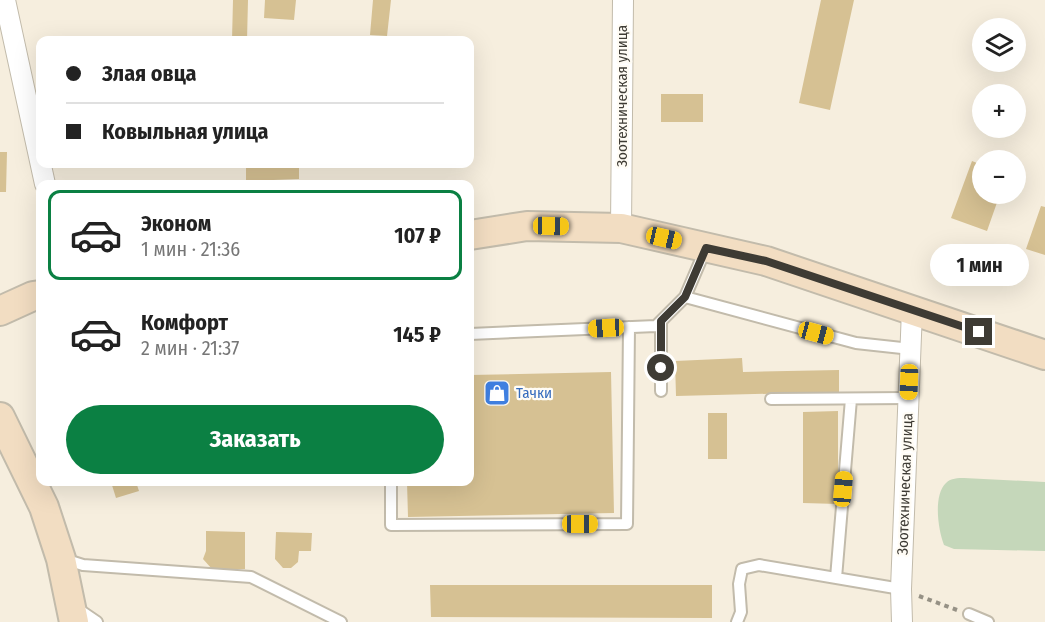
<!DOCTYPE html>
<html lang="ru">
<head>
<meta charset="utf-8">
<style>
	body { margin:0; font-family:"Fira Sans Condensed",sans-serif; background:#f6f6f6; color:#222; height:100vh; display:flex; flex-direction:column; font-size:22px; white-space:nowrap }
	* { box-sizing:border-box; margin:0 }
	p { font-size:20px; color:#767676 }
	.icon { flex:none; width:33px; height:33px; fill:none; stroke:currentColor; stroke-width:2; stroke-linecap:round; stroke-linejoin:round }
	.map { position:relative; flex:1; overflow:hidden }
	.side { position:absolute; left:36px; top:180px; width:438px; height:306px; display:flex; flex-direction:column; background:#fff; border-radius:12px; box-shadow:0 6px 24px #0002 }
	.side>* { flex:none }
	.banner { position:absolute; left:36px; top:36px; width:438px; height:132px; border-radius:12px; box-shadow:0 6px 24px #0002; display:grid; align-content:center; height:132px; padding:0 30px; background:#fff }
	.fabs { position:absolute; left:972px; top:18px; display:grid; gap:12px }
	.fabs a { display:grid; place-items:center; width:54px; height:54px; border-radius:50%; background:#fff; box-shadow:0 6px 24px #0002; font-size:30px }
	.end { position:absolute; width:27px; height:27px; margin:-14px; border:8px solid #3e3b34; background:#fff; box-shadow:0 0 0 3px #fff }
	.from { border-radius:50% }
	.bubble { position:absolute; height:42px; border-radius:21px; background:#fff; box-shadow:0 6px 24px #0002; font-size:20px; font-weight:700; line-height:42px; text-align:center }
	.car { position:absolute; width:18px; height:36px; margin:-18px -9px; border-radius:8px; box-shadow:0 0 4px 2px #0007; background:linear-gradient(#f5c518 24%,#345 0 40%,#f5c518 0 76%,#345 0 86%,#f5c518 0) }
	.banner b { display:flex; align-items:center; gap:21px; height:57px; font-size:22px }
	.banner b+b { border-top:2px solid #e0e0e0 }
	.banner i { width:15px; height:15px; background:#222 }
	ul { padding:10px 0 0; list-style:none }
	li { display:flex; align-items:center; gap:18px; height:90px; margin:0 12px 9px; padding:0 18px; border:3px solid transparent; border-radius:12px }
	li div { flex:1 }
	li b { display:block; font-size:22px }
	li em { font-style:normal; font-weight:700 }
	li.selected { border-color:#0b8043 }
	li>.icon { width:54px; height:54px; stroke-width:1.5 }
	.action { display:flex; gap:12px; margin-top:auto; padding:12px 30px }
	.action a { flex:1; height:69px; border-radius:36px; background:#0b8043; color:#fff; font-size:24px; font-weight:700; line-height:69px; text-align:center }
	.map>svg:first-child { display:block }
</style>
</head>
<body>
<div class="map">
<svg width="1045" height="622" viewBox="0 0 1045 622">
	<rect width="100%" height="100%" fill="#f6eede"/>
	<path fill="#c5d7ba" d="M964 478 1045 482V551L954 549 944 545C938 530 933 495 946 483 951 478 958 478 964 478Z"/>
	<path fill="#d6c193" d="M233 0H248L247 40H232Z
		M265 0H296L294 20 264 18Z
		M373 0H391L387 36 370 35Z
		M821 0H854L830 110 799 103Z
		M661 94H703V122H661Z
		M0 152H7L6 192H0Z
		M972 161 982 165V194H1000L987 231 951 218Z
		M246 164H299V179L246 181Z
		M1041 206 1045 207V255L1026 249Z
		M742 358 743 372 839 370V392L676 396 675 361Z
		M611 372 614 513 408 517 407 482H470V375Z
		M838 411V504L803 503V412Z
		M708 413H727V459H708Z
		M111 482H136L139 491 116 498Z
		M206 531 245 532V569H212L203 559 206 551Z
		M276 532 312 533 311 551H299L298 562 291 568H283L275 559Z
		M430 585H712V618L431 617Z"/>
	<g fill="none" stroke-linecap="round" stroke-linejoin="round">
		<g stroke="#c2bbab" stroke-width="14">
			<path id="service" d="M685 297 856 343 911 349
				M470 334 656 326 685 297 706 248
				M661 391V321
				M771 399 909 398
				M391 482V525L627 524 629 327
				M64 559 83 565 251 577 341 622
				M836 578 851 399
				M75 607 97 622
				M969 614 988 622
				M737 622 741 612 739 584 742 569 759 565 901 589"/>
		</g>
		<g stroke="#c2bbab" stroke-width="22">
			<path id="minor" d="M5 0 45 184
				M621 228 623 0
				M902 622 901 589 912 310"/>
		</g>
		<g stroke="#c2bbab" stroke-width="32">
			<path id="secondary" d="M470 235 527 226 621 228 766 261 1045 355
				M0 311 33 296 40 295
				M0 417 44 507 61 559 74 622"/>
		</g>
		<path stroke="#969185" stroke-width="4" stroke-dasharray="4.5 4.5" stroke-linecap="butt" d="M919 596 957 610"/>
		<use href="#service" stroke="#fff" stroke-width="10"/>
		<use href="#minor" stroke="#fff" stroke-width="20"/>
		<use href="#secondary" stroke="#f2ddc2" stroke-width="28"/>
	</g>
	<g fill="none" stroke-linecap="round" stroke-linejoin="round">
		<path stroke="#3e3b34" stroke-width="8" d="M661 368V321L685 297 706 248 766 261 979 332"/>
	</g>
	<defs>
		<g id="shop-square" transform="scale(1.35)"><rect x="-9" y="-9" width="18" height="18" rx="4" fill="#3f7fe0" stroke="#fffcf5"/><path d="M-5-2.5h2.3a2.7 3.5 0 0 1 5.4 0H5L5.5 6h-11ZM-1.5-2.5h3a1.5 2.3 0 0 0-3 0Z" fill="#fff"/></g>
	</defs>
	<g fill-rule="evenodd">
		<use href="#shop-square" x="497" y="393"/>
	</g>
	<g text-anchor="middle" stroke-width="4.5" stroke-linejoin="round" paint-order="stroke">
		<g font-size="15" fill="#3e3b34" stroke="#fffcf5">
			<text transform="translate(622 96) rotate(-90)" y="5">Зоотехническая улица</text>
			<text transform="translate(905 484) rotate(-88)" y="5">Зоотехническая улица</text>
		</g>
		<g font-size="15" fill="#366cbe" stroke="#fffcf5" text-anchor="start">
			<text x="516" y="398">Тачки</text>
		</g>
	</g>
</svg>
<div class="fabs">
<a><svg class="icon" aria-label="layers" viewBox="0 0 24 24"><path d="M12 4l9 5-9 5-9-5zM3 14l9 5 9-5"/></svg></a>
<a>+</a>
<a>−</a>
</div>
<i class="end from" style="left:661px;top:368px"></i>
<i class="end" style="left:979px;top:332px"></i>
<div class="bubble" style="left:930px;top:244px;width:99px">1 мин</div>
<i class="car" style="left:551px;top:226px;rotate:91deg"></i>
<i class="car" style="left:664px;top:238px;rotate:103deg"></i>
<i class="car" style="left:606px;top:328px;rotate:267deg"></i>
<i class="car" style="left:816px;top:333px;rotate:105deg"></i>
<i class="car" style="left:909px;top:382px;rotate:182deg"></i>
<i class="car" style="left:843px;top:489px;rotate:5deg"></i>
<i class="car" style="left:580px;top:524px;rotate:90deg"></i>
<div class="banner">
<b><i class="from"></i>Злая овца</b>
<b><i></i>Ковыльная улица</b>
</div>
<section class="side">
<ul>
<li class="selected"><svg class="icon" aria-label="car" viewBox="0 0 24 24"><path d="M5 17H2v-5l4-1 3-4h7l3 4 3 1v5h-3M9 17h6M6 11h13"/><circle cx="7" cy="17" r="2"/><circle cx="17" cy="17" r="2"/></svg><div><b>Эконом</b><p>1 мин · 21:36</p></div><em>107 ₽</em></li>
<li><svg class="icon" aria-label="car" viewBox="0 0 24 24"><path d="M5 17H2v-5l4-1 3-4h7l3 4 3 1v5h-3M9 17h6M6 11h13"/><circle cx="7" cy="17" r="2"/><circle cx="17" cy="17" r="2"/></svg><div><b>Комфорт</b><p>2 мин · 21:37</p></div><em>145 ₽</em></li>
</ul>
<div class="action"><a>Заказать</a></div>
</section>
</div>
</body>
</html>
